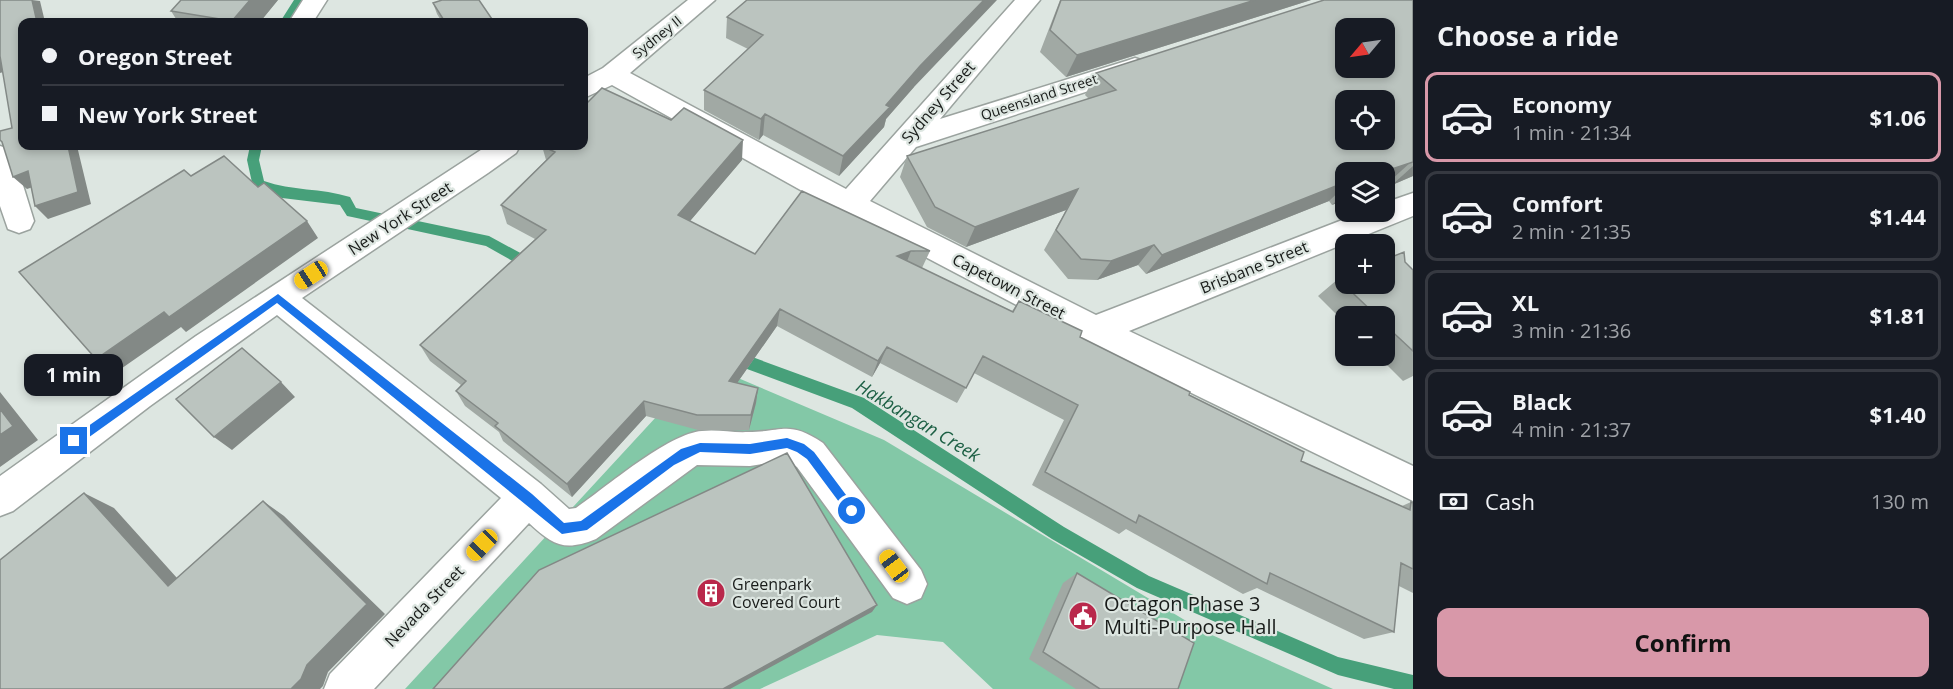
<!DOCTYPE html>
<html lang="en">
<head>
<meta charset="utf-8">
<style>
	body { margin:0; font-family:"Open Sans",sans-serif; background:#20242c; color:#f1f3f6; height:100vh; display:flex; flex-direction:column; font-size:22px; white-space:nowrap }
	* { box-sizing:border-box; margin:0 }
	p { font-size:20px; color:#9ea1a6 }
	.icon { flex:none; width:33px; height:33px; fill:none; stroke:currentColor; stroke-width:2; stroke-linecap:round; stroke-linejoin:round }
	.map { position:relative; flex:1; overflow:hidden }
	.details { display:flex; flex-direction:column; background:#171b24; width:540px }
	.details>* { flex:none }
	.top-card { position:absolute; left:18px; top:18px; width:570px; height:132px; border-radius:12px; box-shadow:0 3px 9px #0003; display:grid; align-content:center; height:132px; padding:0 24px; background:#171b24 }
	.needle { width:39px; rotate:241deg }
	.fabs { position:absolute; left:1335px; top:18px; display:grid; gap:12px }
	.fabs a { display:grid; place-items:center; width:60px; height:60px; border-radius:12px; background:#171b24; box-shadow:0 3px 9px #0003; font-size:30px }
	.end { position:absolute; width:27px; height:27px; margin:-14px; border:8px solid #1a73e8; background:#fff; box-shadow:0 0 0 3px #fff }
	.from { border-radius:50% }
	.bubble { position:absolute; height:42px; border-radius:12px; background:#171b24; box-shadow:0 3px 9px #0003; font-size:20px; font-weight:700; line-height:42px; text-align:center }
	.car { position:absolute; width:18px; height:36px; margin:-18px -9px; border-radius:8px; box-shadow:0 0 4px 2px #0007; background:linear-gradient(#f5c518 24%,#345 0 40%,#f5c518 0 76%,#345 0 86%,#f5c518 0) }
	.top-card b { display:flex; align-items:center; gap:21px; height:57px; font-size:22px }
	.top-card b+b { border-top:2px solid #363941 }
	.top-card i { width:15px; height:15px; background:#f1f3f6 }
	ul { padding:0; list-style:none }
	li { display:flex; align-items:center; gap:18px; height:90px; margin:0 12px 9px; padding:0 12px; border:3px solid #363941; border-radius:12px }
	li div { flex:1 }
	li b { display:block; font-size:22px }
	li em { font-style:normal; font-weight:700 }
	li.on { border-color:#d898a9 }
	li>.icon { width:54px; height:54px; stroke-width:1.5 }
	h2 { padding:0 24px; font-size:27px; line-height:72px }
	.pay { display:flex; align-items:center; gap:15px; height:66px; padding:0 24px; font-size:22px }
	.pay p { margin-inline-start:auto }
	.primary-button { display:flex; gap:12px; margin-top:auto; padding:12px 24px }
	.primary-button a { flex:1; height:69px; border-radius:12px; background:#d898a9; color:#111; font-size:24px; font-weight:700; line-height:69px; text-align:center }
	main { display:flex; flex:1; min-height:0 }
	.map>svg:first-child { display:block }
</style>
</head>
<body>
<main>
<div class="map">
<svg width="1413" height="689" viewBox="0 0 1413 689">
	<rect width="100%" height="100%" fill="#dde6e1"/>
	<path fill="#83c8a7" d="M705 364 884 440 1203 631 1333 689H993L943 642 877 635 760 689H405Z"/>
	<g fill="none" stroke-linecap="round" stroke-linejoin="round">
		<path fill="#47a07a" fill-rule="evenodd" d="M294 0H305L290 22H280Z
			M250 146H262L259 160 264 181C292 191 321 188 350 197L356 208 489 236 537 262 539 266 537 270 532 272 486 246 352 217 347 216 340 205 282 198 253 187 247 160Z
			M733 350 864 398 1064 527 1149 576 1338 657 1413 675V689H1394L1338 675 1137 588 1052 539 852 408 728 362 725 357 728 352Z"/>
		<g stroke="#9ba39f" stroke-width="3">
			<path id="minor" d="M303 0H327L313 22H289Z
				M688 0H715L630 73 846 189 1015 0H1040L940 119 1126 61 1135 58 1144 61 1148 67 1144 73 916 147 870 201 1096 315 1363 212H1384V203L1413 193V216L1129 331 1413 466V501L1083 340 840 212 612 85 584 98V78L603 68Z
				M0 146 10 149 14 156 34 221 30 229 19 233 8 229 0 206Z
				M487 146H520L516 153 488 173 302 298 541 484 569 509 576 508C605 488 669 433 702 431 717 429 733 433 748 432 784 432 788 420 823 443L921 570 927 584 921 598 907 604 893 598 797 467 787 460 750 466 697 465 596 539C564 552 553 545 529 523L374 689H324L330 674 501 498 277 315 150 406 13 511 0 516V476L196 336Z"/>
		</g>
		<use href="#minor" fill="#fff" fill-rule="evenodd"/>
	</g>
	<path fill="#a1a9a4" d="M278 0 260 22H178L171 11Z
		M1060 0H1311L1066 77 1040 52Z
		M1413 0V176L1392 185 1389 182 1346 172V199L1332 205 1329 201 1146 274 1138 265 1097 280 1068 279 1044 250 1066 210 966 247 927 227 900 177 907 156 1089 99 1085 95 1096 73Z
		M433 3 494 22H442L437 14Z
		M727 17 914 87 886 119 884 127 839 176 763 135 759 140 704 110V90L748 49 726 38Z
		M542 146 742 160 690 221 755 254 930 251 922 268 1012 311 1019 301 1080 337 1189 395 1301 461 1402 506 1411 502 1413 503V593L1399 586 1394 632 1364 639 1257 588 1243 594 1126 529 1119 534 1032 485 1064 420 974 373 957 403 880 363 872 377 777 326 737 383 758 388 756 403 749 430H698L646 416 572 497 503 441 499 432 465 406 456 391 461 385 430 361 420 345 535 239 507 224 501 205 546 160Z
		M1405 262 1413 270V376L1403 381 1378 356H1384V316H1346V324L1318 296 1338 279Z
		M1077 573 1178 689H1076L1029 659 1063 583Z"/>
	<path fill="#838986" d="M32 0 40 1 45 22H37Z
		M250 0H278L260 22H233L232 21Z
		M984 0H997L914 87 886 119 884 127 839 176 843 156 886 105 920 66Z
		M1255 0H1311L1066 77 1077 55Z
		M584 49 586 59 584 62Z
		M0 56 13 69 0 73Z
		M765 114 763 135 759 140 761 119Z
		M743 140 742 160 679 234 678 215Z
		M68 146H77L91 204 48 219 35 206Z
		M1412 161 1389 182 1384 184V172H1383Z
		M1413 166V176L1392 185Z
		M28 171 42 184 27 189 13 177Z
		M1346 182V185L1329 201 1146 274 1162 255Z
		M1078 189 1066 210 966 247 975 227Z
		M1346 192V199L1332 205Z
		M307 221 318 238 186 332 181 327 115 373 96 359 164 312Z
		M1154 245 1138 265 1097 280 1111 261Z
		M911 251 904 269 897 256Z
		M780 309 777 326 728 396 729 381Z
		M887 347 880 363 872 377 878 361Z
		M281 382 295 397 232 450 214 437Z
		M758 388 756 403 749 430 751 415Z
		M0 392 38 440 0 467Z
		M644 401 646 416 572 497 567 484Z
		M84 493 114 508 195 598 168 586Z
		M263 501 284 516 385 614 328 672 323 686 320 689H291Z
		M877 605 872 612 730 689H723Z"/>
	<path fill="#bbc4bf" stroke="#838986" stroke-width="1.5" fill-rule="evenodd" d="M0 0H32L37 22H22V146H68L78 192 35 206 28 171 13 177 2 142 0 140V131L12 128 0 56Z
		M181 0H250L232 21 171 11Z
		M442 0H479L494 22H445L433 3Z
		M747 0H984L920 66 886 105 890 107 843 156 765 114 761 119 704 90 763 35 727 17Z
		M1061 0H1255L1077 55 1050 30Z
		M1324 0H1413V162L1383 172H1346V182L1162 255 1154 245 1111 261 1081 259 1056 230 1078 189 975 227 935 207 907 156 1116 90 1096 73ZM1346 28H1384V68H1346ZM1346 100H1384V140H1346Z
		M602 88 671 120 684 108 743 140 678 215 755 254 802 191 930 251H911L897 256 1013 312 1019 301 1082 331 1080 337 1190 392 1189 395 1304 452 1301 461 1410 510 1411 502 1413 503V569L1401 563 1394 632 1270 573 1267 584 1139 515 1136 523 1045 472 1078 405 983 356 966 388 887 347 878 361 780 309 729 381 758 388 751 415H697L644 401 567 484 495 426 498 423 456 391 466 381 420 345 546 230 501 205 555 152 542 146H584V106Z
		M224 156 258 187 264 183 307 221 169 317 164 312 96 359 19 272 184 170 191 176Z
		M1404 252 1405 262 1413 270V351L1384 324V316H1377L1338 279 1346 276V284H1384V260Z
		M242 348 281 382 214 437 176 399Z
		M0 409 13 426 0 435Z
		M787 453 877 605 723 689H433L539 570Z
		M84 493 168 586 263 501 367 604 307 665 301 679 291 689H0V560Z
		M1077 573 1194 643 1178 689H1100L1043 652Z"/>
	<path fill="#1a73e8" d="M278 294 532 494 564 523 581 521 681 449 700 443 750 444 787 438 804 444 814 452 858 511 856 514H848L807 459 797 452 787 448 750 454 700 452 674 465 587 530 562 534 277 303 78 445H71V438Z"/>
	<defs>
		<g id="building-disc" transform="scale(1.5)"><circle r="9.5" fill="#b9284b" stroke="#dde6e1"/><path d="M-4-6H4V6H1V3H-1V6H-4ZM-2.5-4.3h1.7v1.8h-1.7ZM.8-4.3h1.7v1.8H.8ZM-2.5-1h1.7V.8h-1.7ZM.8-1h1.7V.8H.8Z" fill="#fff"/></g>
		<g id="civic-disc" transform="scale(1.5)"><circle r="9.5" fill="#b9284b" stroke="#dde6e1"/><path d="M-.6-6.5H3V-4.5H.6V-3L4-1V1h2V6H-6V1h2V-1L-.6-3ZM-1.2 2.5V6h2.4V2.5Z" fill="#fff"/></g>
	</defs>
	<g fill-rule="evenodd">
		<use href="#building-disc" x="711" y="593"/>
		<use href="#civic-disc" x="1083" y="616"/>
	</g>
	<g text-anchor="middle" stroke-width="4.5" stroke-linejoin="round" paint-order="stroke">
		<g font-size="14" fill="#191c1a" stroke="#dde6e1">
			<text transform="translate(657 37) rotate(-39)" y="5">Sydney II</text>
			<text transform="translate(1039 97) rotate(-18)" y="5">Queensland Street</text>
		</g>
		<g font-size="16" fill="#191c1a" stroke="#dde6e1">
			<text transform="translate(938 102) rotate(-49)" y="6">Sydney Street</text>
			<text transform="translate(400 218) rotate(-33)" y="6">New York Street</text>
			<text transform="translate(1254 267) rotate(-22)" y="6">Brisbane Street</text>
			<text transform="translate(1009 286) rotate(27)" y="6">Capetown Street</text>
			<text transform="translate(424 606) rotate(-46)" y="6">Nevada Street</text>
		</g>
		<g font-size="16" fill="#191c1a" stroke="#dde6e1" text-anchor="start">
			<text x="732" y="590">Greenpark<tspan x="732" dy="18">Covered Court</tspan></text>
		</g>
		<g font-size="18" font-style="italic" fill="#1d6045" stroke="#dde6e1">
			<text transform="translate(918 421) rotate(31)" y="6">Hakbangan Creek</text>
		</g>
		<g font-size="20" fill="#191c1a" stroke="#dde6e1" text-anchor="start">
			<text x="1104" y="611">Octagon Phase 3<tspan x="1104" dy="23">Multi-Purpose Hall</tspan></text>
		</g>
	</g>
</svg>
<div class="fabs">
<a><svg class="needle" viewBox="-14 -14 28 28"><path d="M0-13l5 13h-10z" fill="#e53935"/><path d="M0 13l5-13h-10z" fill="#9ea1a6"/></svg></a>
<a><svg class="icon" aria-label="locate" viewBox="0 0 24 24"><circle cx="12" cy="12" r="6"/><path d="M12 2v4M12 18v4M2 12h4M18 12h4"/></svg></a>
<a><svg class="icon" aria-label="layers" viewBox="0 0 24 24"><path d="M12 4l9 5-9 5-9-5zM3 14l9 5 9-5"/></svg></a>
<a>+</a>
<a>−</a>
</div>
<i class="end from" style="left:852px;top:511px"></i>
<i class="end" style="left:74px;top:441px"></i>
<div class="bubble" style="left:24px;top:354px;width:99px">1 min</div>
<i class="car" style="left:311px;top:275px;rotate:237deg"></i>
<i class="car" style="left:482px;top:545px;rotate:224deg"></i>
<i class="car" style="left:894px;top:566px;rotate:323deg"></i>
<div class="top-card">
<b><i class="from"></i>Oregon Street</b>
<b><i></i>New York Street</b>
</div>
</div>
<section class="details">
<h2>Choose a ride</h2>
<ul>
<li class="on"><svg class="icon" aria-label="car" viewBox="0 0 24 24"><path d="M5 17H2v-5l4-1 3-4h7l3 4 3 1v5h-3M9 17h6M6 11h13"/><circle cx="7" cy="17" r="2"/><circle cx="17" cy="17" r="2"/></svg><div><b>Economy</b><p>1 min · 21:34</p></div><em>$1.06</em></li>
<li><svg class="icon" aria-label="car" viewBox="0 0 24 24"><path d="M5 17H2v-5l4-1 3-4h7l3 4 3 1v5h-3M9 17h6M6 11h13"/><circle cx="7" cy="17" r="2"/><circle cx="17" cy="17" r="2"/></svg><div><b>Comfort</b><p>2 min · 21:35</p></div><em>$1.44</em></li>
<li><svg class="icon" aria-label="car" viewBox="0 0 24 24"><path d="M5 17H2v-5l4-1 3-4h7l3 4 3 1v5h-3M9 17h6M6 11h13"/><circle cx="7" cy="17" r="2"/><circle cx="17" cy="17" r="2"/></svg><div><b>XL</b><p>3 min · 21:36</p></div><em>$1.81</em></li>
<li><svg class="icon" aria-label="car" viewBox="0 0 24 24"><path d="M5 17H2v-5l4-1 3-4h7l3 4 3 1v5h-3M9 17h6M6 11h13"/><circle cx="7" cy="17" r="2"/><circle cx="17" cy="17" r="2"/></svg><div><b>Black</b><p>4 min · 21:37</p></div><em>$1.40</em></li>
</ul>
<div class="pay"><svg class="icon" aria-label="cash" viewBox="0 0 24 24"><path d="M3 7h18v10H3z"/><circle cx="12" cy="12" r="2"/></svg>Cash<p>130 m</p></div>
<div class="primary-button"><a>Confirm</a></div>
</section>
</main>
</body>
</html>
